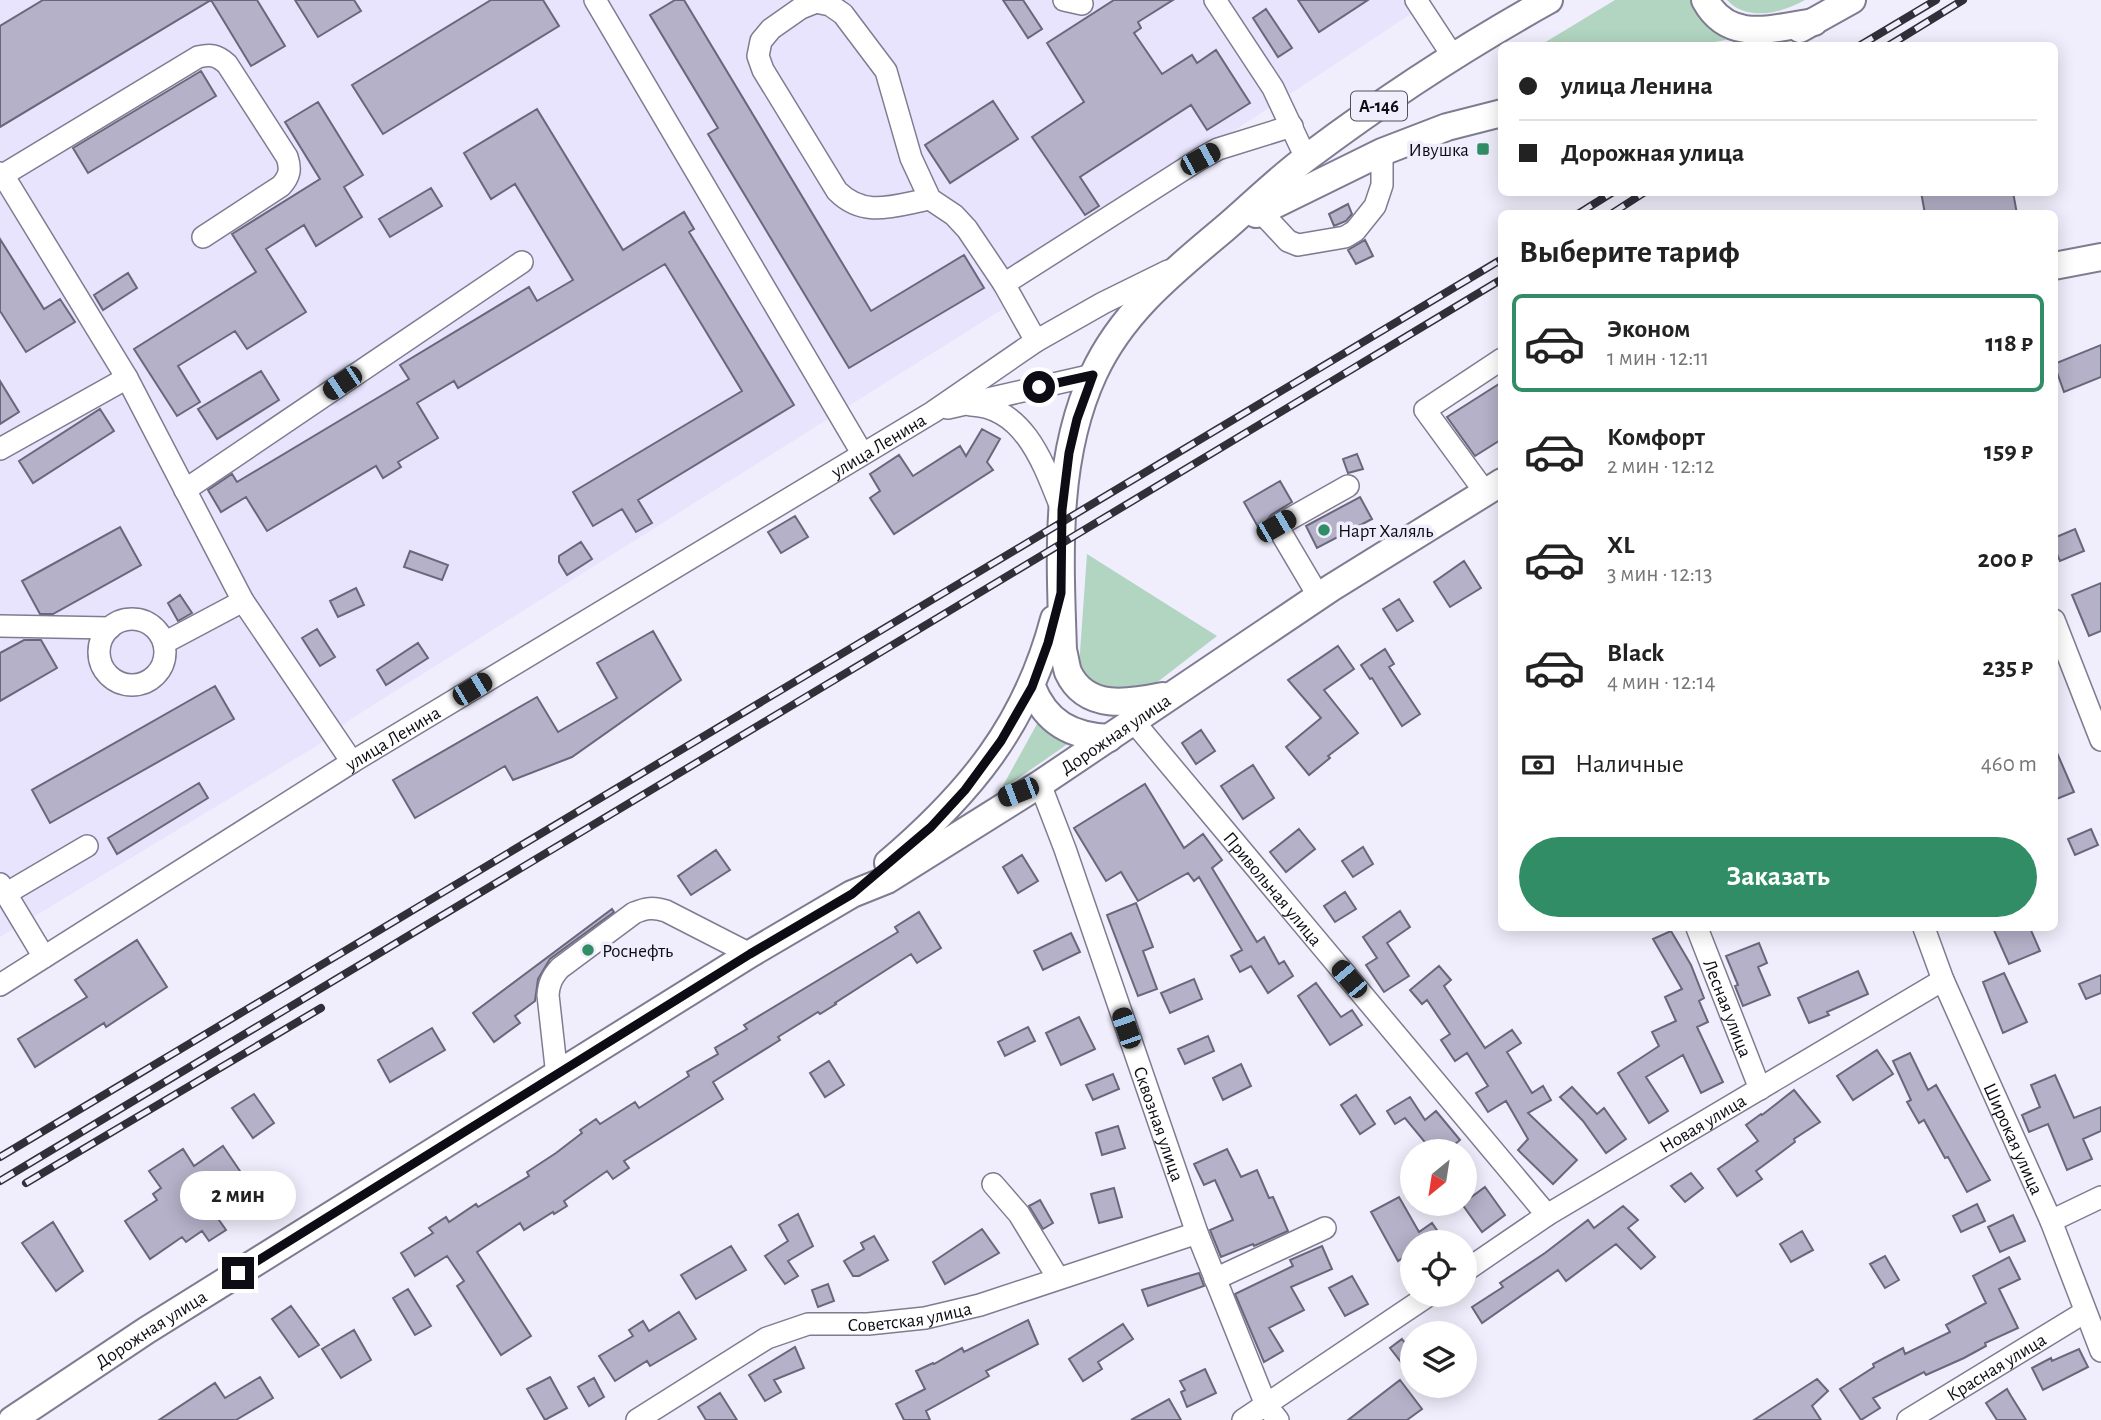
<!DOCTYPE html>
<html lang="ru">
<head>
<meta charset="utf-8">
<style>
	body { margin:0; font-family:"Alegreya Sans",sans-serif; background:#f6f6f6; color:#222; height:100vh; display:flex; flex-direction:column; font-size:26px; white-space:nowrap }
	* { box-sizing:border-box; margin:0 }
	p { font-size:23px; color:#767676 }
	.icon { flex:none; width:38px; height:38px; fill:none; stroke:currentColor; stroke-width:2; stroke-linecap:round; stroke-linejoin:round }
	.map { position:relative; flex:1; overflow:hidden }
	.drawer { position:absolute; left:1498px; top:210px; width:560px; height:721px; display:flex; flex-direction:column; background:#fff; border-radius:10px; box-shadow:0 4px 18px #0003 }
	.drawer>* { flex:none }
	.banner { position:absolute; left:1498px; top:42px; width:560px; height:154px; border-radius:10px; box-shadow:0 4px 18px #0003; display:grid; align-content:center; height:154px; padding:0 21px; background:#fff }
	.needle { width:46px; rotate:210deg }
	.fabs { position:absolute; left:1400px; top:1139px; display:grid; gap:14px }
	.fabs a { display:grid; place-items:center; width:77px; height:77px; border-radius:50%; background:#fff; box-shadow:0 4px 18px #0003; font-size:35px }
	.end { position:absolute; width:32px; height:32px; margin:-16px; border:9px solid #0d0c14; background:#fff; box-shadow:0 0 0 4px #fff }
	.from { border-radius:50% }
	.bubble { position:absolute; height:49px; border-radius:24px; background:#fff; box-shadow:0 4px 18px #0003; font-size:23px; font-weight:700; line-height:49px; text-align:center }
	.car { position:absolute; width:21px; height:42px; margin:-21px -10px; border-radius:9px; box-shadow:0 0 5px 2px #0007; background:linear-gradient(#222 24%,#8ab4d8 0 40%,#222 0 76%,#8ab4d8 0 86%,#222 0) }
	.banner b { display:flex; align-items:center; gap:24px; height:66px; font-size:26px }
	.banner b+b { border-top:2px solid #e0e0e0 }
	.banner i { width:18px; height:18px; background:#222 }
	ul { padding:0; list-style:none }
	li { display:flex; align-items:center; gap:21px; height:98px; margin:0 14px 10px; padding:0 7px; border:4px solid transparent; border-radius:10px }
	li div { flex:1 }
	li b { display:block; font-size:26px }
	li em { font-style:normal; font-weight:700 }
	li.on { border-color:#318d65 }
	li>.icon { width:63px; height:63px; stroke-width:1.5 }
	h2 { padding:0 21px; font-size:32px; line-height:84px }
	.pay { display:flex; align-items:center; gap:18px; height:77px; padding:0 21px; font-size:26px }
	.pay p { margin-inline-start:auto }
	.action { display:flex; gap:14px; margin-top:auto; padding:14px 21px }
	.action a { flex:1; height:80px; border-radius:42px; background:#318d65; color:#fff; font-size:28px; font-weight:700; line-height:80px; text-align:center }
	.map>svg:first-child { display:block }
</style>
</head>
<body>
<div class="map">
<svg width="2101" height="1420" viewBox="0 0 2101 1420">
	<rect width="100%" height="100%" fill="#f0eefc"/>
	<path fill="#e8e4fd" d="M0 0H1432L1263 112 994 284 1006 307 351 719 323 742 0 937Z"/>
	<path fill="#b1d5c1" d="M1615 0H1692L1702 21 1726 40 1691 46H1539Z
		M1727 0H1805C1782 13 1747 22 1727 0Z
		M1087 554 1217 636 1151 687 1133 696 1089 684 1079 666Z
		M1038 722 1069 743 1000 791Z"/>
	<path fill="#b4b1c8" stroke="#69677b" stroke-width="2" d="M43 0H211L0 127V26Z
		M211 0H257L285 46 251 66Z
		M295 0H354L361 11 318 37Z
		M491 0H543L559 26 383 134 352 85Z
		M675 0H684L871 311 964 255 984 288 849 368 708 134 718 128 650 15Z
		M1003 0H1023L1042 29 1028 38Z
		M1114 0H1173L1138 22 1141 28 1134 33 1162 74 1192 55 1197 63 1216 50 1250 103 1207 130 1191 105 1080 177 1099 206 1085 215 1032 137 1084 102 1047 43Z
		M1298 0H1368L1319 32Z
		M1266 9 1292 48 1278 57 1253 18Z
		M201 71 216 96 88 173 73 148Z
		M993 101 1018 139 950 183 925 145Z
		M318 102 363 175 344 187 362 217 316 246 304 225 266 249 306 312 247 349 235 331 178 366 200 402 177 416 134 349 256 272 232 234 320 179 285 122Z
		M537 109 623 250 684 212 694 229 689 232 794 405 638 500 652 523 636 532 622 509 593 526 573 492 742 391 665 264 458 388 454 381 417 403 438 438 398 462 401 467 383 478 376 466 267 531 246 497 221 512 208 490 232 474 237 482 409 379 400 365 529 287 537 301 573 280 515 184 491 199 464 153Z
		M431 188 442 206 390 237 379 219Z
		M1921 192H2013L2017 214H1925Z
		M1348 204 1352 214 1346 221 1334 226 1329 214Z
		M0 239 44 309 60 299 75 322 26 352 0 311Z
		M1365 240 1373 256 1356 264 1348 250Z
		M128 273 137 288 103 310 94 295Z
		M2101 345V377L2064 392 2054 364Z
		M261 371 279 400 217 439 198 409Z
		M0 381 19 412 0 424Z
		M1502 382V439L1475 456 1447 417Z
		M100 409 114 431 33 483 19 461Z
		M982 429 1000 439 987 462 993 470 894 534 870 498 880 491 870 474 899 455 913 476 960 446 966 456Z
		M1357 454 1363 469 1348 473 1343 459Z
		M1280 481 1292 502 1271 515 1265 523 1258 527 1244 502Z
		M1360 497 1372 519 1317 548 1306 526Z
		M795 516 808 537 781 553 768 532Z
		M120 527 141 565 53 614H40L22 581Z
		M2075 529 2084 551 2060 561 2054 548V538Z
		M581 542 592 559 567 575 559 562V556Z
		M410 551 448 565 442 580 404 567Z
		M1464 561 1481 588 1450 607 1434 582Z
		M2101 583V631L2089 636 2072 595Z
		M356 588 364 605 338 617 330 601Z
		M180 595 192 613 178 621 168 603Z
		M1399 599 1413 621 1397 631 1383 609Z
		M317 629 335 657 320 666 302 638Z
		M653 631 681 680 572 757 513 780 505 766 415 818 393 780 537 697 558 732 617 698 597 663Z
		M24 640H41L57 668 0 701V653Z
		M418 643 428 658 386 685 377 670Z
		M1338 646 1354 669 1324 690 1358 733 1328 756 1330 758 1309 775 1286 747 1321 718 1288 680Z
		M1385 649 1394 664 1389 667 1420 714 1402 726 1372 678 1370 679 1361 665Z
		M215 686 234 719 50 823 32 790Z
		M1201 730 1215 751 1196 764 1182 743Z
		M2054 746 2074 792 2054 800Z
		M1253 765 1274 798 1243 819 1221 786Z
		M199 783 208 798 117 854 108 838Z
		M1145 784 1184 848 1203 834 1222 860 1212 868 1257 942 1264 937 1279 964 1284 961 1293 976 1268 993 1251 966 1240 972 1231 956 1242 950 1199 877 1194 881 1188 873 1138 901 1121 872 1106 881 1074 828Z
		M1299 829 1315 849 1286 872 1270 852Z
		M2091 829 2098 845 2075 855 2068 839Z
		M1363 847 1373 864 1353 877 1342 861Z
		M716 850 730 870 691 895 678 876Z
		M1022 855 1038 881 1018 893 1003 867Z
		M1345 892 1356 909 1335 922 1324 906Z
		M1136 903 1153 947 1143 951 1157 989 1138 996 1107 915Z
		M612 909 614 912 550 959 538 979 535 1001 515 1016 520 1023 494 1042 473 1013Z
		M1400 911 1410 927 1387 943 1409 976 1384 992 1366 965 1377 958 1363 937Z
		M919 912 941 948 917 963 911 954 835 1003 836 1004 820 1014 818 1012 778 1037 780 1040 713 1082 723 1099 624 1161 629 1168 613 1179 607 1171 564 1201 567 1206 554 1214 553 1212 524 1230 520 1223 477 1252 531 1336 501 1355 457 1286 464 1281 447 1256 415 1276 401 1253 433 1233 429 1228 446 1217 449 1222 476 1204 478 1207 529 1176 527 1172 556 1153 582 1133 580 1130 596 1119 600 1124 635 1102 639 1108 689 1076 687 1072 718 1054 715 1048 747 1029 744 1025 898 932 895 927Z
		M1993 928H2030L2040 951 2009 964Z
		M1671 931 1691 965 1704 998 1699 1001 1708 1022 1697 1027 1723 1082 1701 1093 1683 1055 1646 1077 1668 1111 1649 1123 1618 1073 1659 1046 1652 1032 1676 1021 1665 997 1682 989 1653 939Z
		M1071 933 1080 952 1043 970 1034 951Z
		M137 940 167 987 106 1027 104 1023 35 1067 18 1039 87 997 75 980Z
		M1759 943 1767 963 1758 967 1770 995 1743 1006 1735 986 1738 985 1726 956Z
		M1439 966 1451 980 1444 986 1485 1048 1512 1030 1521 1043 1507 1052 1532 1093 1543 1086 1551 1100 1528 1113 1577 1160 1553 1184 1518 1150 1528 1139 1506 1101 1488 1112 1476 1093 1488 1086 1467 1053 1455 1061 1441 1040 1450 1034 1427 1000 1422 1004 1410 990Z
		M1858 971 1868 994 1827 1012 1829 1015 1809 1023 1798 998Z
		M2004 973 2027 1022 2003 1033 1983 982Z
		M2101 975V993L2086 999 2079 984Z
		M1194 979 1202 999 1170 1013 1161 993Z
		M1316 983 1341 1017 1352 1010 1362 1025 1330 1045 1298 996Z
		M1079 1017 1095 1049 1061 1065 1046 1033Z
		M1028 1027 1035 1041 1005 1056 998 1042Z
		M432 1028 445 1050 390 1082 378 1060Z
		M1208 1036 1214 1051 1185 1064 1178 1049Z
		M1877 1050 1893 1074 1853 1100 1837 1076Z
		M1910 1053 1928 1090 1936 1085 1990 1180 1967 1192 1948 1157 1945 1158 1924 1120 1919 1123 1907 1102 1911 1100 1893 1061Z
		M829 1061 844 1085 825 1097 810 1073Z
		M1241 1064 1251 1086 1223 1100 1213 1078Z
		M1113 1074 1119 1089 1093 1100 1086 1085Z
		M2055 1075 2074 1118 2101 1107V1131L2083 1139 2092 1159 2067 1170 2048 1124 2029 1132 2022 1115 2040 1107 2031 1085Z
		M1572 1087 1597 1114 1604 1108 1626 1139 1606 1153 1583 1121 1560 1097Z
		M1794 1090 1820 1122 1794 1139 1795 1142 1756 1171 1762 1179 1737 1196 1718 1169 1758 1141 1746 1125 1761 1114 1762 1115Z
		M254 1094 274 1123 253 1138 232 1108Z
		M1356 1095 1375 1124 1360 1134 1341 1105Z
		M1410 1097 1425 1120 1436 1111 1460 1140 1446 1152H1433L1405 1118 1395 1124 1387 1111Z
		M1118 1126 1125 1148 1102 1155 1096 1133Z
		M223 1146 248 1183 233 1193 241 1205 219 1220 226 1230 209 1241 202 1231 186 1242 182 1237 150 1259 125 1221 157 1200 153 1194 161 1188 149 1171 183 1149 194 1166Z
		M1227 1149 1241 1177 1257 1170 1269 1198 1273 1197 1288 1231 1254 1246 1253 1244 1221 1257 1210 1230 1233 1220 1215 1180 1204 1185 1194 1164Z
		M1691 1173 1703 1188 1685 1202 1671 1186Z
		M1485 1187 1505 1215 1482 1232 1462 1204Z
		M1114 1188 1122 1217 1099 1223 1091 1194Z
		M1399 1197 1419 1232 1432 1223 1445 1242H1412V1252L1398 1261 1371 1212Z
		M1040 1200 1053 1223 1043 1229 1029 1206Z
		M1977 1204 1985 1221 1961 1232 1953 1216Z
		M1623 1206 1638 1220 1628 1228 1655 1257 1641 1269 1616 1244 1566 1281 1558 1270 1482 1323 1472 1307 1503 1287 1500 1283 1545 1253 1588 1220 1594 1228Z
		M798 1214 813 1246 788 1261 798 1276 785 1284 765 1256 788 1241 779 1225Z
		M2013 1215 2025 1241 2000 1252 1988 1227Z
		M53 1222 83 1271 56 1291 22 1243Z
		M982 1229 999 1253 945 1284 933 1262Z
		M1802 1231 1813 1250 1791 1262 1780 1244Z
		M874 1236 888 1260 859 1276H853L844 1261 864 1249 861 1243Z
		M731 1246 746 1270 696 1299 681 1275Z
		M1322 1246 1332 1269 1291 1287 1304 1310 1269 1328 1283 1351 1264 1362 1235 1294 1293 1266 1290 1260Z
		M1885 1256 1899 1280 1885 1288 1870 1264Z
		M2009 1257 2020 1279 1999 1289 2018 1328 1985 1343 1986 1346 1964 1358 1926 1375 1924 1372 1873 1398 1880 1408 1861 1420 1840 1389 1874 1367 1873 1364 1903 1348 1905 1354 1950 1332 1946 1325 1986 1303 1973 1276Z
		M1199 1273 1204 1286 1148 1306 1142 1290Z
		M1352 1276 1368 1304 1345 1316 1329 1288Z
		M828 1284 834 1301 818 1307 812 1290Z
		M408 1289 431 1326 415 1335 393 1298Z
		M291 1306 319 1345 299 1357 272 1319Z
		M679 1312 696 1339 650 1366 647 1361 615 1381 599 1356 633 1336 629 1330 643 1321 649 1331Z
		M1028 1320 1038 1344 986 1371 989 1376 926 1411 930 1420H904L896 1404 925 1389 916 1371 933 1363 934 1364 962 1348 964 1352Z
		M1123 1324 1133 1339 1098 1362 1102 1369 1083 1381 1069 1359Z
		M354 1330 371 1360 341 1378 322 1349Z
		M1402 1339 1412 1352V1376L1390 1348Z
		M795 1347 804 1368 774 1380 781 1392 765 1401 749 1375Z
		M2079 1349 2088 1367 2043 1390 2032 1368 2051 1358 2052 1361Z
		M1205 1369 1216 1393 1187 1407 1181 1392 1185 1390 1180 1381Z
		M260 1377 273 1398 236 1420H159L215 1383 225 1398Z
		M550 1377 567 1408 545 1420 527 1389Z
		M594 1378 604 1397 589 1406 578 1387Z
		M1817 1379 1828 1391 1812 1406 1821 1420H1754Z
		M1400 1380 1422 1409 1407 1420H1348Z
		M2007 1389 2011 1396 2026 1420H1997L1986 1403Z
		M720 1393 737 1420H706L698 1407Z
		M1169 1399 1181 1420H1131Z"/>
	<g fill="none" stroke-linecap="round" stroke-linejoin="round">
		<g stroke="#7f7c91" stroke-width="24">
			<g id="minor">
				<path d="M595 0 862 453"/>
				<path d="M1064 0 1082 4"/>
				<path d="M1215 0 1273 88 1306 158"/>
				<path d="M1416 0 1454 58"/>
				<path d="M0 173 3 175 127 378 243 601 352 762"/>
				<path d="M3 175 198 57C211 54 217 55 227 64L287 157C291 169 290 176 281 186L203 237"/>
				<path d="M930 199C895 205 865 219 837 191L763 70 758 56 761 41 771 29 801 8 816 2 830 5 843 14 886 71 911 158 930 199 954 215 967 229 1004 284"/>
				<path d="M1261 212 1288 241 1298 245 1345 237 1355 231 1375 206 1382 185V152"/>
				<path d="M1036 341 1004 284 1200 159 1218 149 1292 126"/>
				<path d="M971 405C1026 407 1045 468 1062 510"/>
				<path d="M948 408 1093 375"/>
				<path d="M0 449 127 378"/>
				<path d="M185 490 522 262"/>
				<path d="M1485 492 1425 410 1502 359"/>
				<path d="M1319 597 1277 526 1348 486"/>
				<circle cx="132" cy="652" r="33"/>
				<path d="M2054 620 2101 740"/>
				<path d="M0 626 110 628"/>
				<path d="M164 643 243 601"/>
				<path id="s1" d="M1134 722 1547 1215"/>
				<path id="s2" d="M1040 784 1065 849 1197 1233 1266 1405 1278 1420"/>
				<path d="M0 884 44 957"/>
				<path d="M7 893 87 846"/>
				<path id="s3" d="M1697 928 1760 1089"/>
				<path id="s4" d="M1924 928 1943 980 2051 1221 2101 1351"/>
				<path id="s5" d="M0 985 352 762 933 412 1036 341 1103 303 1168 271"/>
				<path d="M557 1076 548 995C549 983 552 977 560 968L634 913C646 908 653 907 666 911L750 954"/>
				<path d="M993 1184 1019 1214 1058 1278"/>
				<path d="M2051 1221 2101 1197"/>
				<path id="s6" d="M1465 1271 1547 1215 1943 980"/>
				<path d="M1215 1279 1325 1228"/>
				<path id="s7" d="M637 1420 767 1338 808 1324H868L925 1318 980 1305 1197 1233"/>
				<path d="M1243 1420 1429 1295"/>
				<path id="s8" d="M1908 1420 2085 1312"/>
			</g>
		</g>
		<g stroke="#7f7c91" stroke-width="30">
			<g id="major">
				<path d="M1705 0C1729 44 1773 28 1814 22"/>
				<path d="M1800 29 1852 0"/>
				<path d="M1256 214 1382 152 1447 127 1502 113"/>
				<path d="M2054 266 2101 257"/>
				<path d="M1032 687C1046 723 1072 736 1109 738"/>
				<path d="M1163 696C1129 703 1086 711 1068 672 1066 666 1065 657 1063 650 1060 558 1054 459 1094 373 1123 311 1173 272 1224 229 1252 205 1279 178 1309 156 1385 99 1466 46 1549 0"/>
				<path d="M888 863C970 793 1026 725 1054 619"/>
				<path id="s9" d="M12 1420 147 1330 750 954 852 894 887 880 1040 784 1331 588 1502 482"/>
			</g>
		</g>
		<use href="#minor" stroke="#fff" stroke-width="21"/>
		<use href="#major" stroke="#fff" stroke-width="26"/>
		<g stroke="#313039" stroke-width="8">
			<path id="rail" d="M1859 46 1936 0
				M1888 46 1963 0
				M1578 214 1613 192
				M1611 214 1645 192
				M0 1157 1502 259
				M0 1181 1502 279
				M26 1183 321 1008"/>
		</g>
		<use href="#rail" stroke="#f0eefc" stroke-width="5" stroke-dasharray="16" stroke-linecap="butt"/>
	</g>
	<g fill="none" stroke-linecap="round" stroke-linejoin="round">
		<path stroke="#0d0c14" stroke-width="9" d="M238 1273 750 954 852 894 931 827 965 790 1001 741 1032 687 1048 643 1061 593 1062 510 1069 453 1077 419 1093 375 1039 387"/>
	</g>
	<g fill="#318d65" stroke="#f0eefc" stroke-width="2.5">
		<rect x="1476" y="142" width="14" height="14" rx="3.5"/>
		<circle cx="1324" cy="530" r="7"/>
		<circle cx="588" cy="950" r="7"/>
	</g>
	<g text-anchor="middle" stroke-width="7" stroke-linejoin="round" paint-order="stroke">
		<rect fill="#f0eefc" stroke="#51505a" stroke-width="2" x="1351" y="91.5" width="56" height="29" rx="5"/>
		<g font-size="18" font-weight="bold" fill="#0d0c14">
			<text x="1379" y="112">А-146</text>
		</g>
		<g font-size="19" fill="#0d0c14" stroke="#f0eefc" text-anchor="start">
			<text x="1469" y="156" text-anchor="end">Ивушка</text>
			<text x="1338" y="537">Нарт Халяль</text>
			<text x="602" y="957">Роснефть</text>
		</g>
		<g font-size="19" fill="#0d0c14" stroke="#f0eefc">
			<text dy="7" stroke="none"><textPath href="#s5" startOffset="1031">улица Ленина</textPath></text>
			<text dy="7" stroke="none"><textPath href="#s9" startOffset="1300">Дорожная улица</textPath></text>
			<text dy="7" stroke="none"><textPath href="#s5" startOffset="464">улица Ленина</textPath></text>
			<text dy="7" stroke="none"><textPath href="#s1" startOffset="217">Привольная улица</textPath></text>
			<text dy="7" stroke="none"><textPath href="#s3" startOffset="86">Лесная улица</textPath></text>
			<text dy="7" stroke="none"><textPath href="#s6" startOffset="280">Новая улица</textPath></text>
			<text dy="7" stroke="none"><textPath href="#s2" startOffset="360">Сквозная улица</textPath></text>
			<text dy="7" stroke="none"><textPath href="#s4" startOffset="229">Широкая улица</textPath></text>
			<text dy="7" stroke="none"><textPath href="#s7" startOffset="299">Советская улица</textPath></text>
			<text dy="7" stroke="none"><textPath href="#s9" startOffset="166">Дорожная улица</textPath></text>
			<text dy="7" stroke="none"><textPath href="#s8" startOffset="103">Красная улица</textPath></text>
		</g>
	</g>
</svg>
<div class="fabs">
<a><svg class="needle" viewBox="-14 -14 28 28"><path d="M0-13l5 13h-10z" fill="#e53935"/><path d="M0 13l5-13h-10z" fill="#767676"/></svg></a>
<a><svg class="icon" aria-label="locate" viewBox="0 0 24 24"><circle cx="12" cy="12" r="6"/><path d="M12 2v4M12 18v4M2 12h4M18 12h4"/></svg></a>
<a><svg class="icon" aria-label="layers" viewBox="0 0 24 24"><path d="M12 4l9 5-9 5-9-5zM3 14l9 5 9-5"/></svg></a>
</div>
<i class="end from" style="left:1039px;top:387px"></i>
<i class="end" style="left:238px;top:1273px"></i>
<div class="bubble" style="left:180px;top:1171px;width:116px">2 мин</div>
<i class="car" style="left:1200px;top:159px;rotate:61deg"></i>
<i class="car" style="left:342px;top:383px;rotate:236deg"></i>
<i class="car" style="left:1276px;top:526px;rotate:60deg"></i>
<i class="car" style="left:472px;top:689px;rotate:59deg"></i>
<i class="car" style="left:1018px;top:792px;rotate:249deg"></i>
<i class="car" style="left:1349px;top:979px;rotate:320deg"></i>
<i class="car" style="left:1126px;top:1028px;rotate:341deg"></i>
<div class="banner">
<b><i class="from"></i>улица Ленина</b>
<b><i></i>Дорожная улица</b>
</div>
<section class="drawer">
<h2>Выберите тариф</h2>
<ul>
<li class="on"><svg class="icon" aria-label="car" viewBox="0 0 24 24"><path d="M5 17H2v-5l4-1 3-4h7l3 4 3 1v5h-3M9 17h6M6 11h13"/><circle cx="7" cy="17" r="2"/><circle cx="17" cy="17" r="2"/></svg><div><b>Эконом</b><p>1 мин · 12:11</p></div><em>118 ₽</em></li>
<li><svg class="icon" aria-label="car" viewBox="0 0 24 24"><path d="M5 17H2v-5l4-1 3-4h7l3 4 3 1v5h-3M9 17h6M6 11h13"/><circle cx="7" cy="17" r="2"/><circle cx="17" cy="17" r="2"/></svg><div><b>Комфорт</b><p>2 мин · 12:12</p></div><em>159 ₽</em></li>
<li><svg class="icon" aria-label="car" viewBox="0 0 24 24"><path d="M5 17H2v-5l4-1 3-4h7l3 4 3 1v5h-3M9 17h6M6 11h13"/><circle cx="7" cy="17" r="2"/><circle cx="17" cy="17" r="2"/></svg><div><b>XL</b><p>3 мин · 12:13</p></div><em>200 ₽</em></li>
<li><svg class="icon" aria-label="car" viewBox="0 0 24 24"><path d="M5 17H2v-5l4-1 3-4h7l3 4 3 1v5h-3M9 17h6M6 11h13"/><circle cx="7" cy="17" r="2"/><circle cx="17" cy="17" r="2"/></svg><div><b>Black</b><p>4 мин · 12:14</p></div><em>235 ₽</em></li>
</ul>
<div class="pay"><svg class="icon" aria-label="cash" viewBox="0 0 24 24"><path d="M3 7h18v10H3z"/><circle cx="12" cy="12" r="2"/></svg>Наличные<p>460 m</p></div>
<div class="action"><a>Заказать</a></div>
</section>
</div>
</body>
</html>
